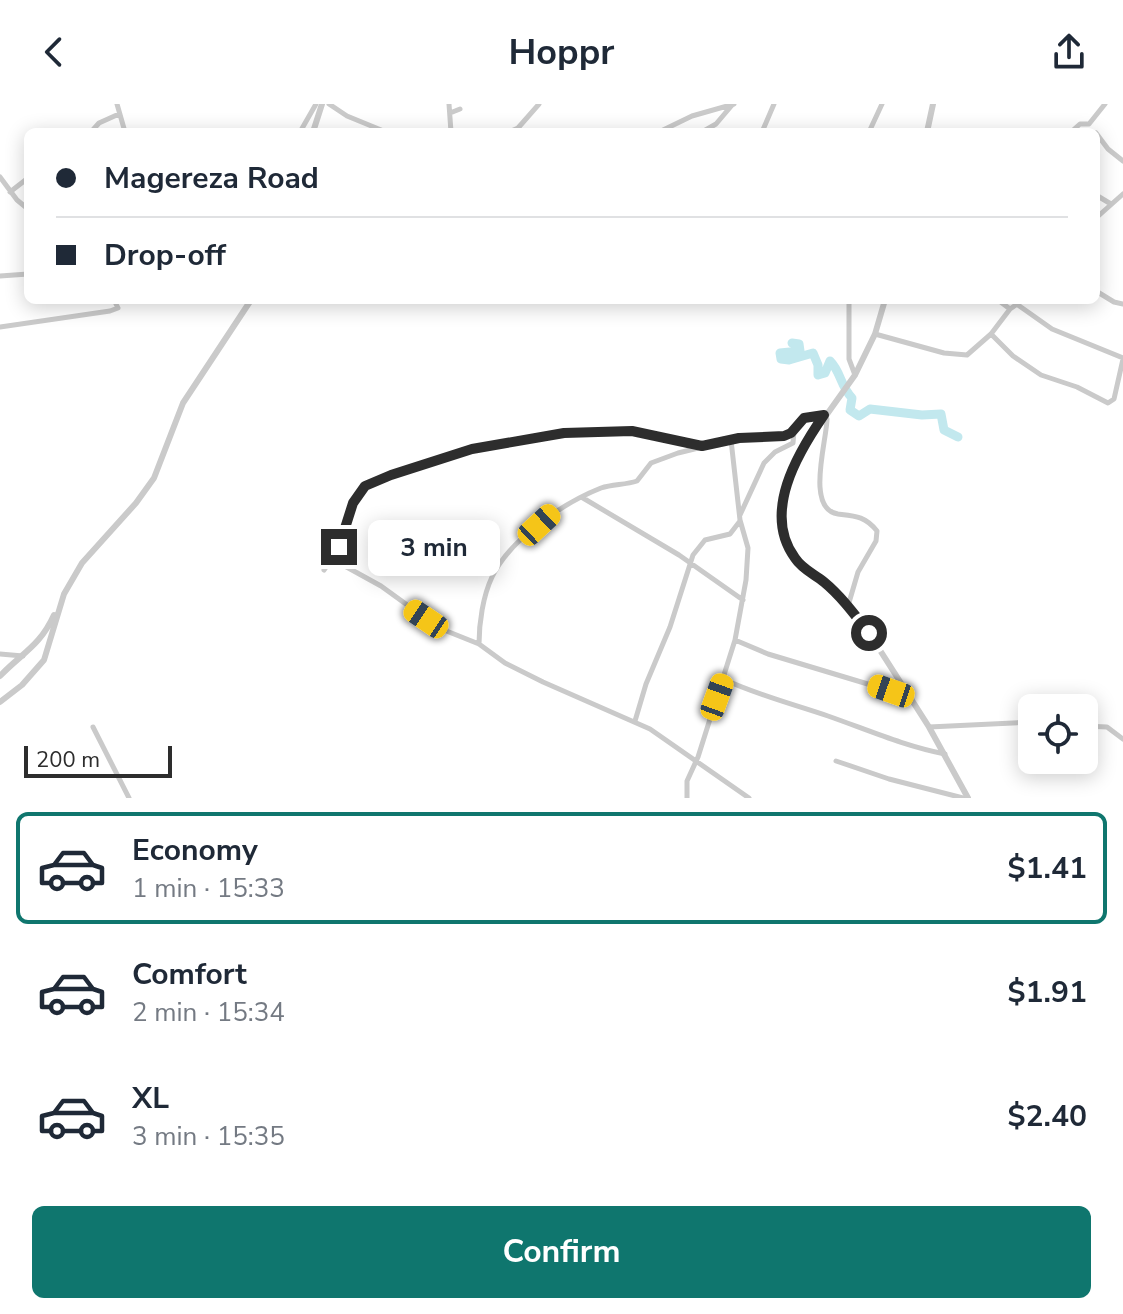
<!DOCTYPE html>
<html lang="en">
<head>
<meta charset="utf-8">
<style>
	body { margin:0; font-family:"Nunito Sans",sans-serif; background:#f2f2f3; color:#1f2937; height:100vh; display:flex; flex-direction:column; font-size:30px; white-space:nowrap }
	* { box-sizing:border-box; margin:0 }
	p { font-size:26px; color:#747a83 }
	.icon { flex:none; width:44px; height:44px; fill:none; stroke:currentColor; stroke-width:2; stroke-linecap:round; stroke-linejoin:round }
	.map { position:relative; height:694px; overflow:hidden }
	.sheet { display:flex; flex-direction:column; background:#fff; flex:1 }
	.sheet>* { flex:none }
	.guide { position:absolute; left:24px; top:24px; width:1076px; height:176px; border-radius:12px; box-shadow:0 4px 20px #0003; display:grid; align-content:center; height:176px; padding:0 32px; background:#fff }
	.controls { position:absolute; left:1018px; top:590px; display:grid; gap:16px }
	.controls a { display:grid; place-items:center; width:80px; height:80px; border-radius:12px; background:#fff; box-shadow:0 4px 20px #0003; font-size:40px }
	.scale { position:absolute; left:24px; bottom:20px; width:148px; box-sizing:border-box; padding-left:8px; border:4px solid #2d2d2d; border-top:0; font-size:22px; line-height:28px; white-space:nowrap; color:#2d2d2d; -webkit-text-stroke:6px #fff; paint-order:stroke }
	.end { position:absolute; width:36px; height:36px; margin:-18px; border:10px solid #2d2d2d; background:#fff; box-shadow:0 0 0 4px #fff }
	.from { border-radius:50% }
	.bubble { position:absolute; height:56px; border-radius:12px; background:#fff; box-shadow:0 4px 20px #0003; font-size:26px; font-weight:700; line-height:56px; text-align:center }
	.car { position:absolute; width:24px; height:48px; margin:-24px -12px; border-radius:10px; box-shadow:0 0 6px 2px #0007; background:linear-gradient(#f5c518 24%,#345 0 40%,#f5c518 0 76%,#345 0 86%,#f5c518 0) }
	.guide b { display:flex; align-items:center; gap:28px; height:76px; font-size:30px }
	.guide b+b { border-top:2px solid #e0e1e3 }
	.guide i { width:20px; height:20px; background:#1f2937 }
	ul { padding:14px 0 0; list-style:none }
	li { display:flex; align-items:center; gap:24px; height:112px; margin:0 16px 12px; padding:0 16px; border:4px solid transparent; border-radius:12px }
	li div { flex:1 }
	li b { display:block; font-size:30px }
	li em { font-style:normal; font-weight:700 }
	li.current { border-color:#0f766e }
	li>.icon { width:72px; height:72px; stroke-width:1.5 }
	.primary-button { display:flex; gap:16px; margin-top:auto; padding:16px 32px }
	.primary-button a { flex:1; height:92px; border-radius:12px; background:#0f766e; color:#fff; font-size:32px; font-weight:700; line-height:92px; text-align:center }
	header { display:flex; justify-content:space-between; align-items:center; height:104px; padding:0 32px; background:#fff; font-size:36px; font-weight:700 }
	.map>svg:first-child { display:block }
</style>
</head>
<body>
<header><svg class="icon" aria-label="back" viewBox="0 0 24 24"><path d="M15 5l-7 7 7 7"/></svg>Hoppr<svg class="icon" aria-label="share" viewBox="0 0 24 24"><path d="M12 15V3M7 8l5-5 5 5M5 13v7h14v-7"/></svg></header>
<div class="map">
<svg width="1123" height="694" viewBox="0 0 1123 694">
	<rect width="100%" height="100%" fill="#fff"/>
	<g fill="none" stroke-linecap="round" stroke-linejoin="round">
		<path stroke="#c2e8ee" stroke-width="9" d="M792 239 799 240 800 247 780 249 781 255 789 256 813 249 818 261V271L825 269 830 257C841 268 840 281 852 294L850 306 859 312 870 305 922 311 941 310 944 326 958 333"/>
		<path stroke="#cacaca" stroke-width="5" d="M117 0 125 28
			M329 0 347 12 386 28
			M449 0 451 28
			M450 9 460 5
			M91 28 99 19 119 10
			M300 28 316 0
			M457 28H486
			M509 28 518 24 539 0
			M659 28 692 12 734 0
			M702 28 716 20 733 0
			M762 28 774 0
			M869 28 882 0
			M1071 28 1080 20H1089L1105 0
			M1096 29 1108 45 1123 57
			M0 73 17 96 28 105
			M10 88 28 74
			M1096 91 1111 100
			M1096 114 1123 90
			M0 172 28 170
			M1096 187 1114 198 1123 200
			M849 196V255L855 271
			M998 196 1010 205
			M1018 201 1052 225 1123 254
			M0 223 110 207 118 204 114 196
			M875 230 944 249 967 251 991 230 1010 205 1023 196
			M991 230 1013 252 1041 271 1077 283 1108 299 1114 295 1123 255
			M583 394 679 451 743 496
			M740 411 764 359 775 348 793 339 794 327
			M332 455 381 482 439 524 479 540 505 559 543 578 650 625 749 694
			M324 466 338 446 358 389 365 382 391 371 472 345 564 329 632 327 701 342
			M735 536 768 550 891 587 909 590
			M479 540C479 519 483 492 492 473 510 435 563 399 601 384 613 380 625 381 637 377L651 359 678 349 739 334 784 332C804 322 796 312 824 311L827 315C827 336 805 405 838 410 855 412 865 412 877 427L876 437 858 468 848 502
			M0 550 23 552
			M723 575C757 591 793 600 828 612 868 626 904 642 945 650
			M635 617 646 580 670 523 693 451 705 436 730 430 740 417
			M1084 622 1107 623 1123 635
			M93 623 129 694
			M929 623 1032 618
			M836 657 889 675 963 694
			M687 694V677L698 653 735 536 746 476 748 444 740 416 731 336"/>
		<path stroke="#cacaca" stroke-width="6" d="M313 28 322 0
			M927 28 933 0
			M885 196 875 230 855 271 800 348 787 381 782 422 788 443 796 457 841 494 869 529 929 623 968 694
			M0 572C22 549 40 542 54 511
			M0 598 22 581 44 556 64 490 82 459 136 399 154 374 183 299 251 196"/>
	</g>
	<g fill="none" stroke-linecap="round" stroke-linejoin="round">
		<path stroke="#2d2d2d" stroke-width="10" d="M339 443 353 399 365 382 391 371 472 345 564 329 632 327 702 342 739 334 784 332 791 329 804 314 824 311C797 350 762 409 795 454 802 465 814 470 824 478 841 492 855 511 869 529"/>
	</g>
</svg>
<div class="controls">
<a><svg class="icon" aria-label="locate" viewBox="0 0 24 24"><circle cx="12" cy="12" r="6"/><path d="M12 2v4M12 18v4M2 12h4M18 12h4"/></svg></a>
</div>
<div class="scale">200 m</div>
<i class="end from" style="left:869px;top:529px"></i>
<i class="end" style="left:339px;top:443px"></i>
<div class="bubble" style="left:368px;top:416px;width:132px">3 min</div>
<i class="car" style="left:539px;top:421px;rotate:47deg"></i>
<i class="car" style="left:426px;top:515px;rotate:304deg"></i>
<i class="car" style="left:891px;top:587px;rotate:289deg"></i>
<i class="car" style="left:717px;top:593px;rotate:20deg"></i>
<div class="guide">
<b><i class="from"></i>Magereza Road</b>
<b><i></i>Drop-off</b>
</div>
</div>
<section class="sheet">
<ul>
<li class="current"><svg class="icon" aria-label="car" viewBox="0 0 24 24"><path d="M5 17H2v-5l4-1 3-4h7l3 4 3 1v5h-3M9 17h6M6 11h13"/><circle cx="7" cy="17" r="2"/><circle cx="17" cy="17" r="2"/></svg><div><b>Economy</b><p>1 min · 15:33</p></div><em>$1.41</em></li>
<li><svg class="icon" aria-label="car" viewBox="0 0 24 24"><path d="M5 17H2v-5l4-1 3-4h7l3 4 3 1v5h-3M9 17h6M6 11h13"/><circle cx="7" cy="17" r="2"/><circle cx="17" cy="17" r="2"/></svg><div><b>Comfort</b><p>2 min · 15:34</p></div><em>$1.91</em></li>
<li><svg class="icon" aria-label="car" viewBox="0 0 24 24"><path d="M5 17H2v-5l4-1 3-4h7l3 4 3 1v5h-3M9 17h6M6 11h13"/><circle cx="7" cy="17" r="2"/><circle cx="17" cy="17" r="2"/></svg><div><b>XL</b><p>3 min · 15:35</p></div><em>$2.40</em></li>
</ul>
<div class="primary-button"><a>Confirm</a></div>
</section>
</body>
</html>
